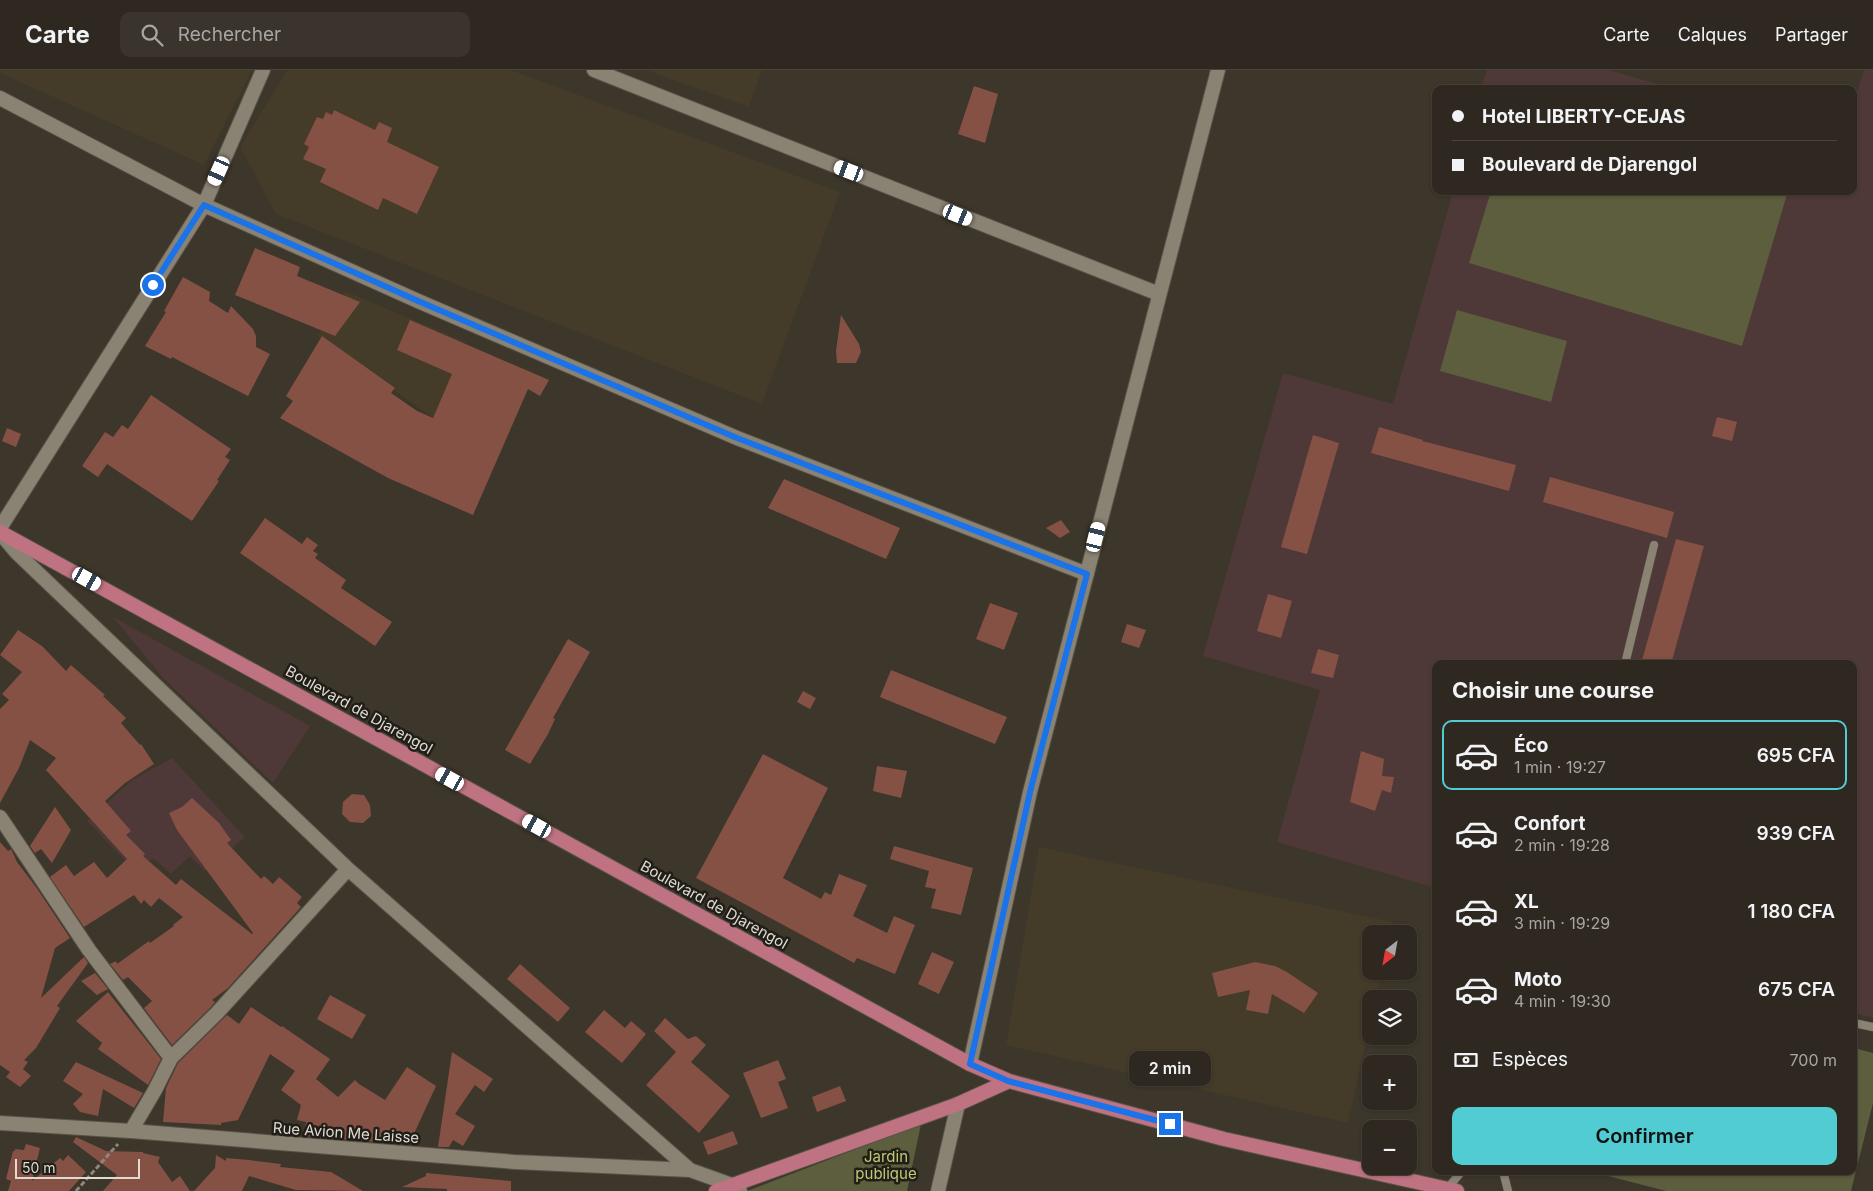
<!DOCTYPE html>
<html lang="fr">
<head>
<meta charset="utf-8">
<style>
	body { margin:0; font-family:Inter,sans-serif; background:#3a342d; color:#f1f3f6; height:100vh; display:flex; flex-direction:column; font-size:19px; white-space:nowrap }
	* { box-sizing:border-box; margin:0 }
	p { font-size:16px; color:#a7a6a5 }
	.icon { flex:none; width:28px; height:28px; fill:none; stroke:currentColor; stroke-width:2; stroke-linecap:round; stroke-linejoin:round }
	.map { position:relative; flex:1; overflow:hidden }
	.details { position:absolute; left:1432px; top:590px; width:425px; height:515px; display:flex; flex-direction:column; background:#2e2820; border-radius:10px; box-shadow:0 1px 4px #0004,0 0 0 1px #49443e }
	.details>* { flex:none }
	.hud { position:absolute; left:1432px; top:15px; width:425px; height:110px; border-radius:10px; box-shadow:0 1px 4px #0004,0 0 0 1px #49443e; display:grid; align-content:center; height:110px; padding:0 20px; background:#2e2820 }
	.needle { width:32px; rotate:211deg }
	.buttons { position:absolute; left:1362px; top:855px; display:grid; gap:10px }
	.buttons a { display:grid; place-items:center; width:55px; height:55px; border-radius:10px; background:#2e2820; box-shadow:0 1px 4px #0004,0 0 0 1px #49443e; font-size:25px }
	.scale { position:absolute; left:15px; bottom:12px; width:125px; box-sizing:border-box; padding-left:5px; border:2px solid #dfdbd3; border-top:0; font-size:14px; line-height:18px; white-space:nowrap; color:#dfdbd3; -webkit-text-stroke:4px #211e18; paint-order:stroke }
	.end { position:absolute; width:22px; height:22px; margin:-11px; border:6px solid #1a73e8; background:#fff; box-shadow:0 0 0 2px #fff }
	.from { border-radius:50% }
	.bubble { position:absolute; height:35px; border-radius:10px; background:#2e2820; box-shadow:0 1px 4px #0004,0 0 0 1px #49443e; font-size:16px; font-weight:600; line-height:35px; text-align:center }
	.car { position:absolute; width:15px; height:30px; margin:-15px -8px; border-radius:6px; box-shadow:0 0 4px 1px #0007; background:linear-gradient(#fff 24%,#345 0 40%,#fff 0 76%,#345 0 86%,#fff 0) }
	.hud b { display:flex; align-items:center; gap:18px; height:48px; font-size:19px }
	.hud b+b { border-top:1px solid #49443e }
	.hud i { width:12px; height:12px; background:#f1f3f6 }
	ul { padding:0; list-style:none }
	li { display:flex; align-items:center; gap:15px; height:70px; margin:0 10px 8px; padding:0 10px; border:2px solid transparent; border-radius:10px }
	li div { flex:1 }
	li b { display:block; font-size:19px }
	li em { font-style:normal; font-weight:600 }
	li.active { border-color:#51ccd2 }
	li>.icon { width:45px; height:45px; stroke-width:1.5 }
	h2 { padding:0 20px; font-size:22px; line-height:60px }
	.pay { display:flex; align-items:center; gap:12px; height:55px; padding:0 20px; font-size:19px }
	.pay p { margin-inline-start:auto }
	.button { display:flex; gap:10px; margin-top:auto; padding:10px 20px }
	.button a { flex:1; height:58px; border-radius:10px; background:#51ccd2; color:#111; font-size:20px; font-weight:600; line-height:58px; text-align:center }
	header { display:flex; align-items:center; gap:30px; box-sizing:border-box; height:70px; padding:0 25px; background:#2e2820; border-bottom:1px solid #49443e }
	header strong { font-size:24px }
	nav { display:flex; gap:28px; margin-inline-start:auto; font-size:18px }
	.search { width:350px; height:45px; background:#3a342d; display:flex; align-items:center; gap:12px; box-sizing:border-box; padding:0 18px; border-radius:10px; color:#a7a6a5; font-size:19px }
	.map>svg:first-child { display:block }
</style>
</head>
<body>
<header>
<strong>Carte</strong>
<div class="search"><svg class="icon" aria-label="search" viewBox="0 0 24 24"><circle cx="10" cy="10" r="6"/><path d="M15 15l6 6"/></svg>Rechercher</div>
<nav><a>Carte</a><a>Calques</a><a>Partager</a></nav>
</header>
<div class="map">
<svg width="1873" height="1121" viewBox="0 0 1873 1121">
	<rect width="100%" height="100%" fill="#3d362a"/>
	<path fill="#443b28" d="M0 0H252L204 95 0 3Z
		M287 0H511L840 122 762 334 276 144 240 77Z
		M646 0H762L749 37Z
		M345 221 464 271 456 296 433 348 317 266Z
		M1039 777 1393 852 1390 864H1371V901H1382L1376 929H1371V949L1348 1053 1006 975Z"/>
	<path fill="#4e3938" d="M1487 0H1609L1675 19H1481Z
		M1864 0H1873V948L1854 943V594H1436V818L1277 772 1320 620 1203 586 1283 303 1393 334 1453 121H1854V31Z
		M113 547 310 656 273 713 164 609Z
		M172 688 245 767 205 801 190 786 171 804 153 788 137 803 87 751 132 710Z"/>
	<path fill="#5c5e3d" d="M1491 121H1788L1742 276 1469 193Z
		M1457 240 1567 271 1551 332 1440 301Z
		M1854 978 1873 983V1033L1851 1121H1666L1589 1101H1854Z
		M921 1054 907 1121H747Z"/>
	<path fill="#865145" d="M974 16 998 24 985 73 958 64Z
		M334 40 375 60 379 52 392 58 387 72 439 97 417 144 383 128 378 140 320 112 326 99 303 89 309 77 304 74 317 47 323 49 326 42 332 45Z
		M255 178 300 197 297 206 360 232 335 266 235 225Z
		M183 207 210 222 209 231 228 243 231 236 253 259 256 266V277L270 284 248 326 172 287 171 289 145 276 166 242 164 241Z
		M841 245 859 274 861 282 856 293H837L836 281Z
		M410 250 549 310 540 326 528 319 473 445 388 408 280 348 293 331 286 326 322 266 395 318 391 323 417 341 433 348 452 304 397 280Z
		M151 325 231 379 225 387 230 390 217 410 219 411 192 451 107 394 98 407 82 396 105 362 113 367 122 355 128 359Z
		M1717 347 1737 352 1732 371 1712 366Z
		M1379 357 1423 370 1422 371 1516 395 1509 421 1371 383Z
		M7 358 21 364 16 377 2 371Z
		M1313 365 1339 373 1307 484 1281 477Z
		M1550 407 1674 442 1667 468 1543 432Z
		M784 409 900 458 886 489 768 438Z
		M265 448 302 474 307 467 318 475 313 481 318 484 315 488 346 510 341 518 392 552 375 576 240 483Z
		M1061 450 1070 462 1060 468 1046 458Z
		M1676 469 1704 476 1671 594H1641Z
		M1268 524 1292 531 1281 568 1257 561Z
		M990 533 1018 543 1004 580 976 569Z
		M1127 554 1146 560 1139 578 1121 572Z
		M18 560 42 576 66 601 71 595 105 625 103 626 126 648 121 653 140 675 141 674 154 694 125 713 105 731 131 761 126 765 145 784 143 786 176 815 181 809 252 864 253 863 177 760 169 743 182 737 192 728 219 753 231 770 227 773 261 809 264 806 273 814 279 807 302 827 297 833 301 837 228 918 212 930 215 932 211 937 172 975 144 938 152 931 128 907 123 910 110 894 116 891 117 894 149 871 150 873 174 856 173 855 183 847 159 828 151 837 144 830 141 834 134 825 84 857 50 807 66 795 74 806 94 792 107 808 127 789 46 700 56 688 30 670 19 698 0 733V639L9 630 2 624 22 602 0 585Z
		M568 569 590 582 553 648 555 649 548 664 530 694 505 680Z
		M1318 579 1339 585 1333 608 1311 603Z
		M891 600 1007 647 995 674 880 627Z
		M803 621 816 628 810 639 797 632Z
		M1361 681 1384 689 1382 706 1394 707 1391 723 1382 720 1375 741 1350 732Z
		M763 684 828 718 783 808 821 829 825 822 831 825 839 804 867 815 853 846 887 863 894 846 915 855 895 904 857 888 854 893 696 808Z
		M877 696 907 701 901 728 873 721Z
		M352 724 364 725 370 735 371 746 363 753 350 752 342 744 343 732Z
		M55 737 71 760 52 793 41 779 35 783 30 776Z
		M0 772 8 781 11 779 17 792 36 817 70 868 55 878 41 928 84 887 88 893 57 936 60 938 36 978 24 990 28 992 23 999 31 1006 20 1017 6 1007 10 1002 0 995Z
		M894 776 973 798 961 845 931 838 936 819 925 817 929 801 890 789Z
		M932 882 954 892 939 924 918 914Z
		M1255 892 1275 896 1287 902 1318 923 1304 943 1272 924 1268 944 1246 940 1250 920 1218 927 1212 903Z
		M520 894 570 938 558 952 507 909Z
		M95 903 108 919 97 925 81 911Z
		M108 922 161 989 148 1015 98 979 102 973 76 951Z
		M330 925 366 945 352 969 317 949Z
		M251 937 281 957 282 956 330 989 316 1009 338 1027 355 1010 359 1014 385 1030 407 997 436 1016 412 1068 406 1065 403 1074 304 1066 306 1052 297 1050 301 1035 281 1020 295 1001 270 984 238 1050 221 1053V1055L163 1052 166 1018 178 993 227 945 239 954Z
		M604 940 625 958 631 951 646 964 622 993 585 962Z
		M665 948 688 969 696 966 706 975 691 992 730 1026 699 1063 646 1015 676 982 654 961Z
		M452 982 493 1009 484 1022 475 1015 455 1044 475 1056 463 1076 453 1070 449 1077H438Z
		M778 990 786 1009 778 1012 788 1038 761 1048 743 1003Z
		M76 992 143 1023 134 1038 103 1019 98 1046 80 1042 73 1034 83 1024 63 1011Z
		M840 1016 846 1031 817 1042 812 1027Z
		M733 1061 738 1074 708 1085 703 1072Z
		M76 1067 106 1081 143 1082V1083L160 1087 158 1092 172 1112 180 1106 190 1121H103L117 1105 73 1072Z
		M26 1074 40 1078 32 1111 60 1088 63 1091 68 1085 86 1102 69 1121H8L11 1111 6 1109 13 1081H15V1079L24 1080Z
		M216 1085 226 1091V1088L249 1090 281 1094 280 1097 331 1102 363 1121 296 1120 249 1106 242 1121H194L215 1098Z
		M426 1103 511 1111V1121H447V1119L402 1117 426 1106Z"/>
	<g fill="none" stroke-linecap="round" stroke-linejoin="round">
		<g stroke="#585348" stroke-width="9">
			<path id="service" d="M1625 594 1654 475
				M1854 953 1873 957
				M1503 1101 1508 1121
				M1447 1119 1462 1101"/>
		</g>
		<g stroke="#585348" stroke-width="16">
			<path id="minor" d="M594 0 1159 224
				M0 28 204 135 418 231 737 368 1087 504
				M0 458 204 135 263 0
				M0 463 17 483 348 799 690 1100 732 1115 740 1121
				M0 747 89 880 171 988
				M970 994 1030 722 1218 0
				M0 1053 131 1061 515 1092 690 1100
				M131 1061 155 1020 171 988 217 943 348 799"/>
		</g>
		<g stroke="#585348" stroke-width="16">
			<path id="tertiary" d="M938 1121 958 1034"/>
		</g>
		<g stroke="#585348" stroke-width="16">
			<path id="primary" d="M0 462 970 994 1009 1011 1224 1069 1457 1121
				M716 1121 958 1034 1009 1011"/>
		</g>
		<path stroke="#8d877d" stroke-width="3" stroke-dasharray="5 2.5" stroke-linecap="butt" d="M76 1121 118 1074"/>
		<use href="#service" stroke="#8a8374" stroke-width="8"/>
		<use href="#minor" stroke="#8a8374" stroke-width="14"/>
		<use href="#tertiary" stroke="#8a8374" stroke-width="14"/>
		<use href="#primary" stroke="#bf7382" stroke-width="14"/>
	</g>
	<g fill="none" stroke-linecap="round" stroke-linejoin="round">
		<path stroke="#1a73e8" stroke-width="6" d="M153 215 204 135 418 231 737 368 1087 504 1030 722 970 994 1008 1011 1170 1054"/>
	</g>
	<g text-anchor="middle" stroke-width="5" stroke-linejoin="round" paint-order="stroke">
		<g font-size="15" fill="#dfdbd3" stroke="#211e18">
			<text transform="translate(359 640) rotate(29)" y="5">Boulevard de Djarengol</text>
			<text transform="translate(714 835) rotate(29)" y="5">Boulevard de Djarengol</text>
			<text transform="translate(346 1063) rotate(4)" y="5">Rue Avion Me Laisse</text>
		</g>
		<g font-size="15" fill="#c4c776" stroke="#211e18">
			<text x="886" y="1092">Jardin<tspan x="886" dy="17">publique</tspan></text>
		</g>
	</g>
</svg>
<div class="buttons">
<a><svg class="needle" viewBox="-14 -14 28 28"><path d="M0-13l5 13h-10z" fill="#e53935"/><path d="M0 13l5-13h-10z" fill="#a7a6a5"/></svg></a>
<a><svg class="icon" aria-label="layers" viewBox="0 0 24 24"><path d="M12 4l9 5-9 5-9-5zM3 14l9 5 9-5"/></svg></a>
<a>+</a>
<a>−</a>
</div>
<div class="scale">50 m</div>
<i class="end from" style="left:153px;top:215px"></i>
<i class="end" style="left:1170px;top:1054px"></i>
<div class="bubble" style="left:1129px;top:981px;width:82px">2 min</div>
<i class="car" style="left:219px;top:101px;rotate:204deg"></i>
<i class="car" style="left:849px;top:101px;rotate:291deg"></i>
<i class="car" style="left:958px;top:145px;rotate:112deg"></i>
<i class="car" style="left:1096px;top:467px;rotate:14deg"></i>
<i class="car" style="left:87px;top:509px;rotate:119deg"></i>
<i class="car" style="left:450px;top:709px;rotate:299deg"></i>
<i class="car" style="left:537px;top:756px;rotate:299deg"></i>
<div class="hud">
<b><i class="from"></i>Hotel LIBERTY-CEJAS</b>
<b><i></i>Boulevard de Djarengol</b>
</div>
<section class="details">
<h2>Choisir une course</h2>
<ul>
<li class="active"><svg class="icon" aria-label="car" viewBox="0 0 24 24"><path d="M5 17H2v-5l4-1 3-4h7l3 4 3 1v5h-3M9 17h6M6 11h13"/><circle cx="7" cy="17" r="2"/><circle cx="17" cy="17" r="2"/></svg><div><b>Éco</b><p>1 min · 19:27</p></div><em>695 CFA</em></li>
<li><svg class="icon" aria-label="car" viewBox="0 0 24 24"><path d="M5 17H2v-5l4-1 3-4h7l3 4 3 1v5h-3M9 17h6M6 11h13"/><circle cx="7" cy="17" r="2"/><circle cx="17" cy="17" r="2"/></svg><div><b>Confort</b><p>2 min · 19:28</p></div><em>939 CFA</em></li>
<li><svg class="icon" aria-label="car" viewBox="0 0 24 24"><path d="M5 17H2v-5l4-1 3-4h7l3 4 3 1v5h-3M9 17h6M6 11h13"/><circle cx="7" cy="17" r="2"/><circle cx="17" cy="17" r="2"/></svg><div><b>XL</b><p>3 min · 19:29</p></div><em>1 180 CFA</em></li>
<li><svg class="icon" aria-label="car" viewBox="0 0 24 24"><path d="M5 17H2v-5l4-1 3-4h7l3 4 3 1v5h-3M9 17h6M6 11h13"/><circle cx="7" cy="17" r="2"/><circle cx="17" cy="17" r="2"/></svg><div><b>Moto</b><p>4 min · 19:30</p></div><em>675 CFA</em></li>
</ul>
<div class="pay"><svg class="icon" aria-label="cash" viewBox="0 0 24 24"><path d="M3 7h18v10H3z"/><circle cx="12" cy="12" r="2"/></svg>Espèces<p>700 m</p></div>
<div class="button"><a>Confirmer</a></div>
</section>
</div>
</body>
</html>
